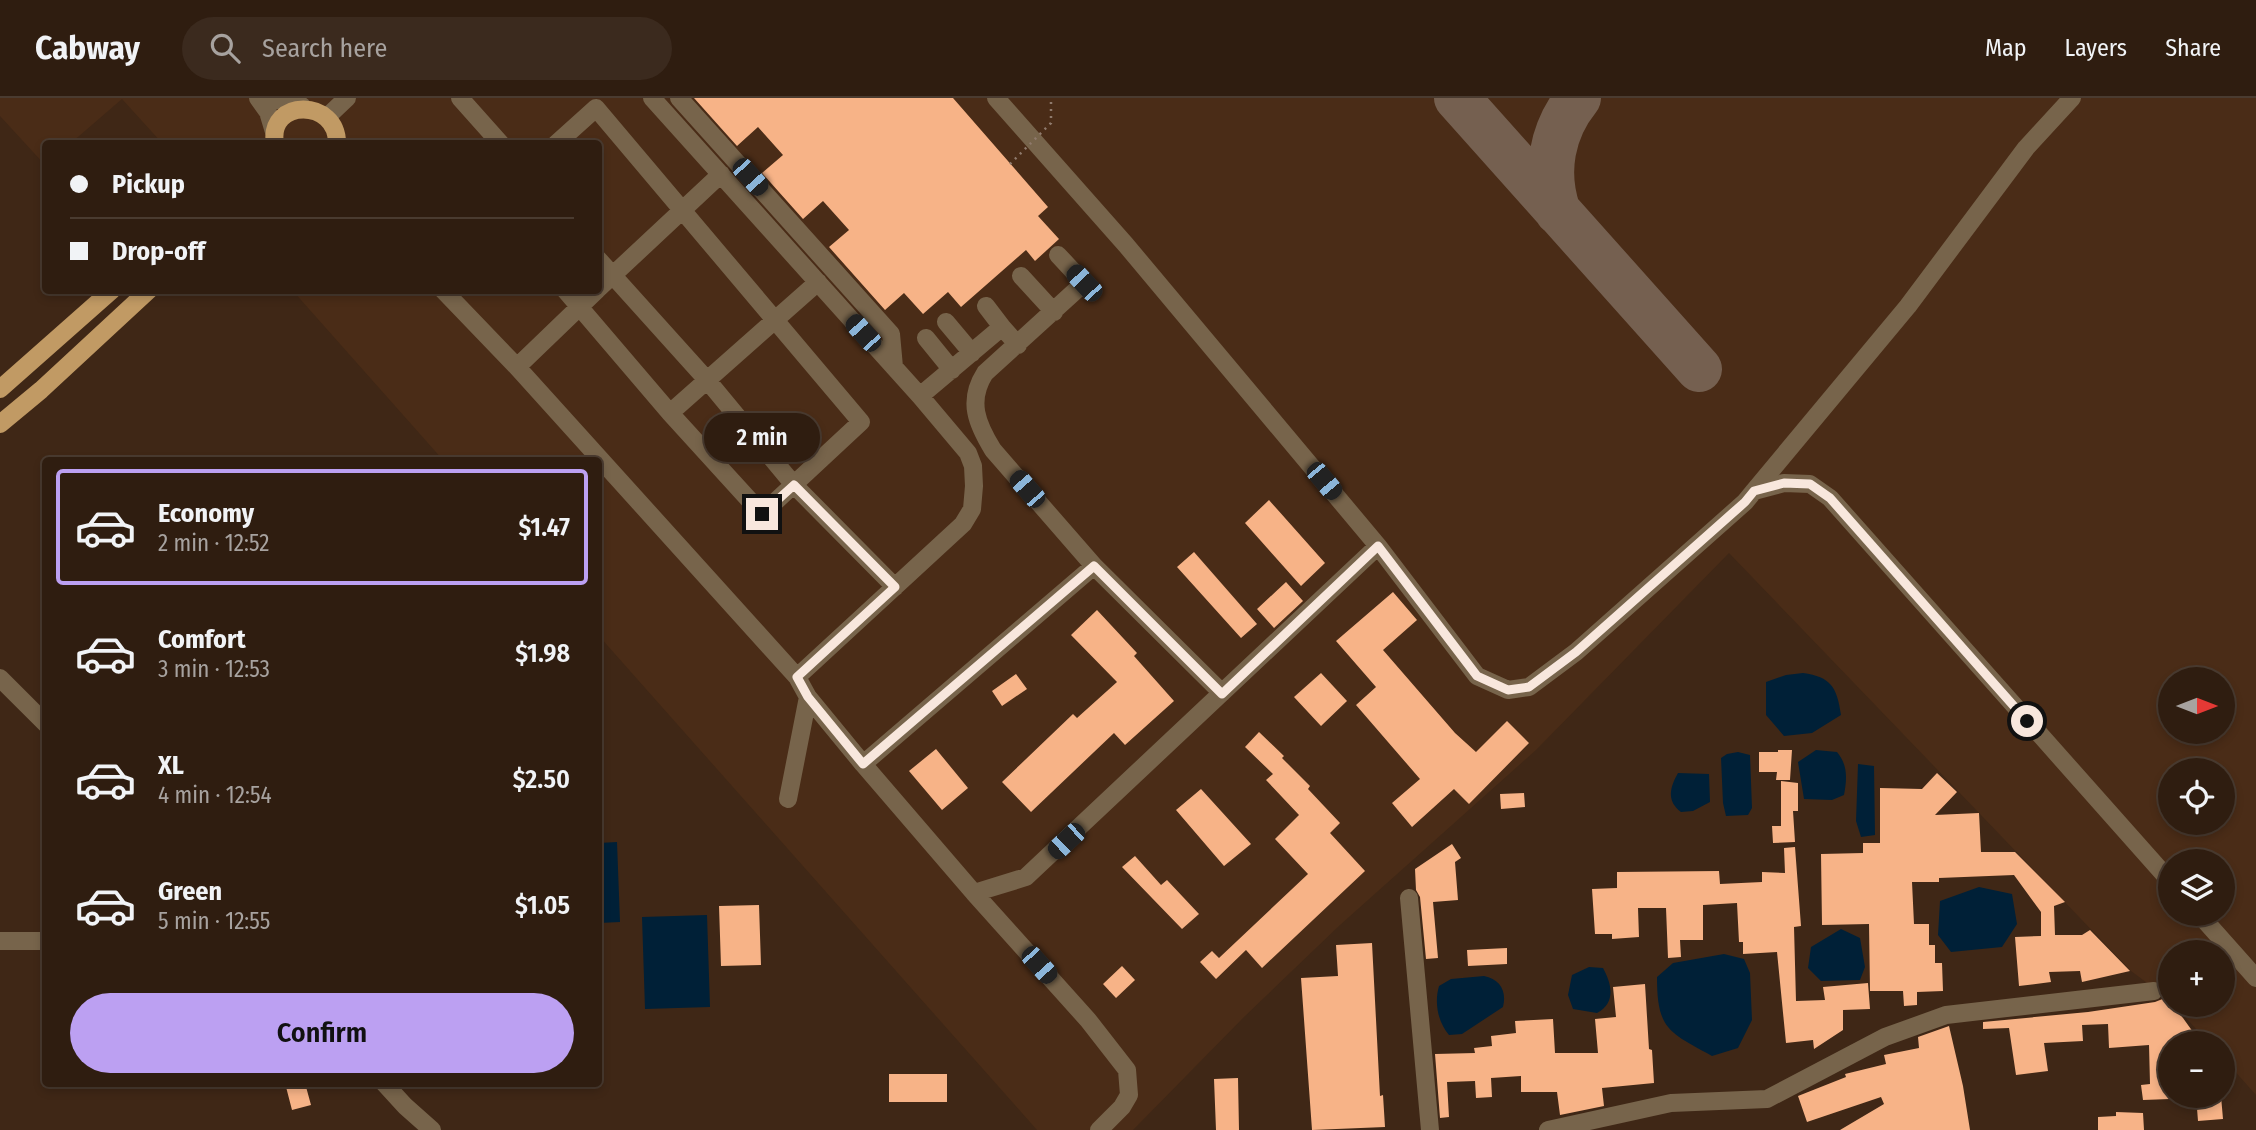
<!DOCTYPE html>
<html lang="en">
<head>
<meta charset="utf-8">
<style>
	body { margin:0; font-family:"Fira Sans Condensed",sans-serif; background:#3b2a1e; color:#f1f3f6; height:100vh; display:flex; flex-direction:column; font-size:26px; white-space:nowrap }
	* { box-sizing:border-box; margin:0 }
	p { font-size:23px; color:#a7a29f }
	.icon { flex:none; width:38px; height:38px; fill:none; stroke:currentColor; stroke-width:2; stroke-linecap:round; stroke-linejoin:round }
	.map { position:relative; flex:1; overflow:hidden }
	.sheet { position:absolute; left:42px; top:359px; width:560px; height:630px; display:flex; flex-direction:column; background:#2f1d10; border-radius:7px; box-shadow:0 4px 10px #0003,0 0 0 2px #4a3b30 }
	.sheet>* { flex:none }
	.guide { position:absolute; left:42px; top:42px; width:560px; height:154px; border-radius:7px; box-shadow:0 4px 10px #0003,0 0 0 2px #4a3b30; display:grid; align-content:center; height:154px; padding:0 28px; background:#2f1d10 }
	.needle { width:46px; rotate:90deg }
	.tools { position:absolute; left:2158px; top:569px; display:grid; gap:14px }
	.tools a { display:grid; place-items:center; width:77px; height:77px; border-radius:50%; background:#2f1d10; box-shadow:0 4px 10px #0003,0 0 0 2px #4a3b30; font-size:35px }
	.end { position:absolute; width:32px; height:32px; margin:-16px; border:9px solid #f8e7dd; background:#111; box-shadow:0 0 0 4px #111 }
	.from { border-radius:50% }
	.bubble { position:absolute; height:49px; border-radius:24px; background:#2f1d10; box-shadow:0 4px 10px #0003,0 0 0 2px #4a3b30; font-size:23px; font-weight:600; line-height:49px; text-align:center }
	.car { position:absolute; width:21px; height:42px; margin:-21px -10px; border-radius:9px; box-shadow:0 0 5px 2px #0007; background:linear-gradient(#222 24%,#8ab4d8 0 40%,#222 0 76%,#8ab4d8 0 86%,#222 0) }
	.guide b { display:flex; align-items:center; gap:24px; height:66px; font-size:26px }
	.guide b+b { border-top:2px solid #4a3b30 }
	.guide i { width:18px; height:18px; background:#f1f3f6 }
	ul { padding:12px 0 0; list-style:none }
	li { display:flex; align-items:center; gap:21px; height:116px; margin:0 14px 10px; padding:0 14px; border:4px solid transparent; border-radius:7px }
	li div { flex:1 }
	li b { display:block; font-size:26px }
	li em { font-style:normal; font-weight:600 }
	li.current { border-color:#bca0f2 }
	li>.icon { width:63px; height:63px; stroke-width:1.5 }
	.cta { display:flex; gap:14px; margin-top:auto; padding:14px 28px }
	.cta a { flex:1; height:80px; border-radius:42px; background:#bca0f2; color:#111; font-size:28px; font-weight:600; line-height:80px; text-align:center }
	header { display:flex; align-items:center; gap:42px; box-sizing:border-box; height:98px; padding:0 35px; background:#2f1d10; border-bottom:2px solid #4a3b30 }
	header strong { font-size:33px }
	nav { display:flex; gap:38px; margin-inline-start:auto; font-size:24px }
	.search { width:490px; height:63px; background:#3b2a1e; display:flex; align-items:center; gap:18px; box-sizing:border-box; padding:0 24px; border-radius:38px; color:#a7a29f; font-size:26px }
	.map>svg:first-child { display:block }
</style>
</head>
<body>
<header>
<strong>Cabway</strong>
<div class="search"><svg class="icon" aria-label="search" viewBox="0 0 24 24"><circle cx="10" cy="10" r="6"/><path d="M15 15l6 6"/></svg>Search here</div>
<nav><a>Map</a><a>Layers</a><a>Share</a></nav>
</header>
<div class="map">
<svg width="2256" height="1032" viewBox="0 0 2256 1032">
	<rect width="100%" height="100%" fill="#3f2716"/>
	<path fill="#4a2c17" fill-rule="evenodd" d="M0 0H2256V997L2223 960 2222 945H2209L2174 907 2222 906V854H2170V902L2131 873 1729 455 1536 652 1340 827 1244 919 1133 1032H1037L599 538 598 362H443L293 193 598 192V46L162 45 122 1 71 45 46 46 45 67 0 18ZM2170 581H2222V634H2170ZM2170 672H2222V724H2170ZM2170 763H2222V816H2170Z"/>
	<path fill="#002037" d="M1803 575C1831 579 1837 589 1841 617L1812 635 1784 638 1766 617V584L1786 577Z
		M1816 652 1837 654C1848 667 1847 681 1844 697L1832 702 1804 701 1798 664Z
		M1738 654 1750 657 1752 710 1748 717 1726 718 1723 705 1721 660 1727 656Z
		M1858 666 1874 668 1875 737 1861 739 1856 723Z
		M1678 675 1709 676 1710 704 1693 713 1681 714C1666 703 1670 689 1678 675Z
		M617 744 620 824 599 825V745Z
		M1979 789 2012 796 2017 826 2002 849 1951 854 1938 837 1940 803Z
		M707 817 710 909 645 911 642 819Z
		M1841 831 1860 840 1865 869 1860 882 1821 883 1808 870 1811 849Z
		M1724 856 1744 861 1750 875 1752 922 1738 950 1712 958C1669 934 1657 932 1657 879L1673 865Z
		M1589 869 1603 870C1612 886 1616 905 1597 915L1573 911 1568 897 1572 877Z
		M1484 878C1500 881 1507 893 1503 909L1462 936 1449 937C1438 924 1434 905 1439 888L1451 881Z"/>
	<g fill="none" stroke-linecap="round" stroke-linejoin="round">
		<path stroke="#756050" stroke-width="46" d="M1457 0 1699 271
			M1558 114C1544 74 1552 32 1578 0"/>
	</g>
	<path fill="#f7b387" d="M694 0H953L1048 109 1038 118 1059 141 1035 163 1026 152 961 209 948 194 923 216 904 195 885 212 829 149 849 132 823 103 803 121 762 75 783 57 758 29 737 48Z
		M1269 402 1325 465 1301 488 1245 425Z
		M1194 454 1257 526 1241 540 1177 469Z
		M1286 484 1303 503 1274 530 1257 511Z
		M1393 494 1417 522 1383 552 1455 635 1476 654 1507 623 1529 645 1469 706 1454 691 1412 729 1392 705 1420 681 1356 607 1376 589 1336 543Z
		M1097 512 1137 555 1134 558 1174 603 1125 647 1114 635 1031 714 1002 684 1073 616 1077 620 1117 584 1071 537Z
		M1321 575 1347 603 1321 628 1294 599Z
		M1016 576 1027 591 1002 608 992 593Z
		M1259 634 1284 658 1282 660 1310 688 1308 691 1340 725 1330 735 1365 773 1262 870 1246 852 1216 881 1200 864 1212 853 1219 860 1308 776 1275 741 1299 717 1266 682 1273 676 1245 649Z
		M936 651 968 690 942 712 909 673Z
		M1778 652H1792L1790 682H1776L1777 674H1759V654H1778Z
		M1937 675 1957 694 1935 717 1979 715 1981 754H2015L2065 804 2054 808 2055 837H2082L2090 832 2130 873 2082 884 2080 873 2049 874 2051 884 2019 888 2015 839 2041 838V814L2014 777 1939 780V784H1912L1914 826H1929V847H1935V865H1942L1943 893 1917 894V907L1904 908 1903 893H1870L1869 826 1822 827 1821 756 1863 755V745H1880V690L1922 691Z
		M1781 683 1798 685V713H1793L1795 744 1773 745 1772 728H1781Z
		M1201 691 1251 746 1224 768 1176 712Z
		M1524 695 1525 709 1501 711 1500 696Z
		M1452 746 1461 760 1455 764 1458 802 1433 804 1438 860 1426 861 1420 799 1416 792 1415 771Z
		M1795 749 1801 828 1794 829 1796 903 1825 902 1823 889 1868 885 1870 911 1843 912V932L1814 951 1813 942 1786 945 1777 854 1743 856V844H1739L1737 805 1703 807V842H1680L1681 859 1668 860 1666 810H1638L1639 839 1612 841V836H1595L1592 791 1617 790V774L1719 773 1720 786 1762 784V774L1785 775 1784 750Z
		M1135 758 1161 787 1167 782 1199 816 1182 831 1122 769Z
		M759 807 761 867 721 868 719 808Z
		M1372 845 1380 998 1383 997 1385 1029 1312 1032 1301 880 1338 878 1336 847Z
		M1507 850V866L1468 868 1467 852Z
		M1122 868 1135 882 1116 900 1103 886Z
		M1645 886 1649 951 1652 952 1654 985 1602 990 1604 1008 1560 1017 1557 994H1521V978L1491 980 1492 999 1476 1000 1475 983 1447 984 1449 1019 1440 1020 1435 956 1475 955 1474 950 1492 948 1491 938 1516 935 1515 923 1553 921 1555 955H1598L1595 921 1616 919 1613 889Z
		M2165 900 2183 920 2198 941 2170 942V1001L2143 1002 2141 987 2150 986 2149 947 2109 950 2108 926 2082 927 2083 943 2044 945 2048 973 2016 977 2009 930 1983 931V924L2088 914 2155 904Z
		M1949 928 1963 988 1970 1032H1840L1884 1006 1881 999 1807 1024 1798 998 1846 979 1845 976 1886 966 1884 957 1919 950 1918 939Z
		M889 976H947V1004H889Z
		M1238 980 1239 1032H1216L1214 981Z
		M285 985H305L311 1007 292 1012Z
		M2196 998H2221L2223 1021 2198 1023Z
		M2116 1014 2143 1015 2144 1032H2098V1019L2116 1018Z"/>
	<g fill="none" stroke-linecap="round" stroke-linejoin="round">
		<path stroke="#77644b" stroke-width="18" d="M258 0 268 14 274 34
			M272 0 302 8
			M460 0 501 46
			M652 0 920 298 968 355 973 368 974 388 972 411 963 426 797 579
			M679 0 891 236 894 269
			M996 0 1126 147 1378 448 1477 578 1508 592 1529 589 1576 554 1745 404 1754 393 1784 385 1810 386 1830 400 2170 783
			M328 18 347 0
			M556 46 596 10 861 324 762 416 670 315 565 192
			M1058 157 1084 185 985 275C967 303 977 326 993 352L1094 468 1222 595
			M598 161 707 282 794 387 895 489
			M1021 178 1054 214
			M598 191 721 76
			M443 192 517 269 797 579 808 599 863 666 974 795 1026 779 1378 448
			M986 208 1002 229
			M946 224 972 255
			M926 240 952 272
			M517 269 597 192
			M920 298 1002 229 1018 247
			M670 315 818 184
			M1754 393 1908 208 2026 50 2072 0
			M0 580 46 626
			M863 666 1094 468
			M788 701 808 599
			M974 795 1088 922 1127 972 1129 997 1122 1009 1099 1032
			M1409 800 1430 1032
			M2199 816 2256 880
			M0 843H46
			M384 985 405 1008 432 1032
			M1548 1032 1671 1005 1767 1001 1885 939 1946 917 2154 893"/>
		<path stroke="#c19a64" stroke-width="18" d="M275 46C267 0 338 0 337 46
			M0 291 112 192
			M0 326 41 292 149 192"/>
		<path stroke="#8f7a6c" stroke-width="2.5" stroke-dasharray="2 5" stroke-linecap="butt" d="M1010 66 1051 25V0"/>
	</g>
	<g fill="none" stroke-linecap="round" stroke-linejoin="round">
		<path stroke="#f8e7dd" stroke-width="9" d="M762 416 794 387 895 489 797 579 808 599 863 666 1094 468 1222 596 1378 448 1477 578 1508 592 1529 589 1576 554 1745 404 1754 393 1784 385 1810 386 1830 400 2027 623"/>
	</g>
</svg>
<div class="tools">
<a><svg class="needle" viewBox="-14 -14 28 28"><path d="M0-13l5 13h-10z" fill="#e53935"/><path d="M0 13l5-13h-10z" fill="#a7a29f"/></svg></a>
<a><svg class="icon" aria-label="locate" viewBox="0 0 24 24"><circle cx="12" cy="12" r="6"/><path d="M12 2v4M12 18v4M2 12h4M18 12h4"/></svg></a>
<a><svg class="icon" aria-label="layers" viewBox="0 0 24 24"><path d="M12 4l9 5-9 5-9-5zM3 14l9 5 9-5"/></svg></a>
<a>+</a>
<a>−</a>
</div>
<i class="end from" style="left:2027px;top:623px"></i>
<i class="end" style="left:762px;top:416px"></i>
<div class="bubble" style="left:704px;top:315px;width:116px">2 min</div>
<i class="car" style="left:750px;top:79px;rotate:138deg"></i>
<i class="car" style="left:1084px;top:185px;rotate:317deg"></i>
<i class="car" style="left:863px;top:235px;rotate:318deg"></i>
<i class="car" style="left:1324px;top:383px;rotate:140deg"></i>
<i class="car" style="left:1027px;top:391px;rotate:319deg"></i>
<i class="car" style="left:1066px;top:743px;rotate:227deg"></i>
<i class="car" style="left:1039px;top:867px;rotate:138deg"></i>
<div class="guide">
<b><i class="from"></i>Pickup</b>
<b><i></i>Drop-off</b>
</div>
<section class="sheet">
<ul>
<li class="current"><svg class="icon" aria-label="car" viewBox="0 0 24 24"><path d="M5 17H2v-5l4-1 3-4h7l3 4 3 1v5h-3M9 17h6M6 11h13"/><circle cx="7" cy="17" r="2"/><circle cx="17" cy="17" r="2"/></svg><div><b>Economy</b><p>2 min · 12:52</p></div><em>$1.47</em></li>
<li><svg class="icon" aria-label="car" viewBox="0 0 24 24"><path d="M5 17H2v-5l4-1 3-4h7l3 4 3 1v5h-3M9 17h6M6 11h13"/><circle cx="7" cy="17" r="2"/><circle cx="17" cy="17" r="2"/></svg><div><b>Comfort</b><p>3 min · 12:53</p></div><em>$1.98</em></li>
<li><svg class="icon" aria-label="car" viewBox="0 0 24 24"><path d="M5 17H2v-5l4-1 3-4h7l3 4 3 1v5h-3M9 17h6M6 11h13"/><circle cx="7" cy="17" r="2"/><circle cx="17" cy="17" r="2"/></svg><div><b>XL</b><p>4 min · 12:54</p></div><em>$2.50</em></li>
<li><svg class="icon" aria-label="car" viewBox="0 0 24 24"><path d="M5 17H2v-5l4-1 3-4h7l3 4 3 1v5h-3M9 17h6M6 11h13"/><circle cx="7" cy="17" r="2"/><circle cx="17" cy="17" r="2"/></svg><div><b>Green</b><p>5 min · 12:55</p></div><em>$1.05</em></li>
</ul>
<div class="cta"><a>Confirm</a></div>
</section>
</div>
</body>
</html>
